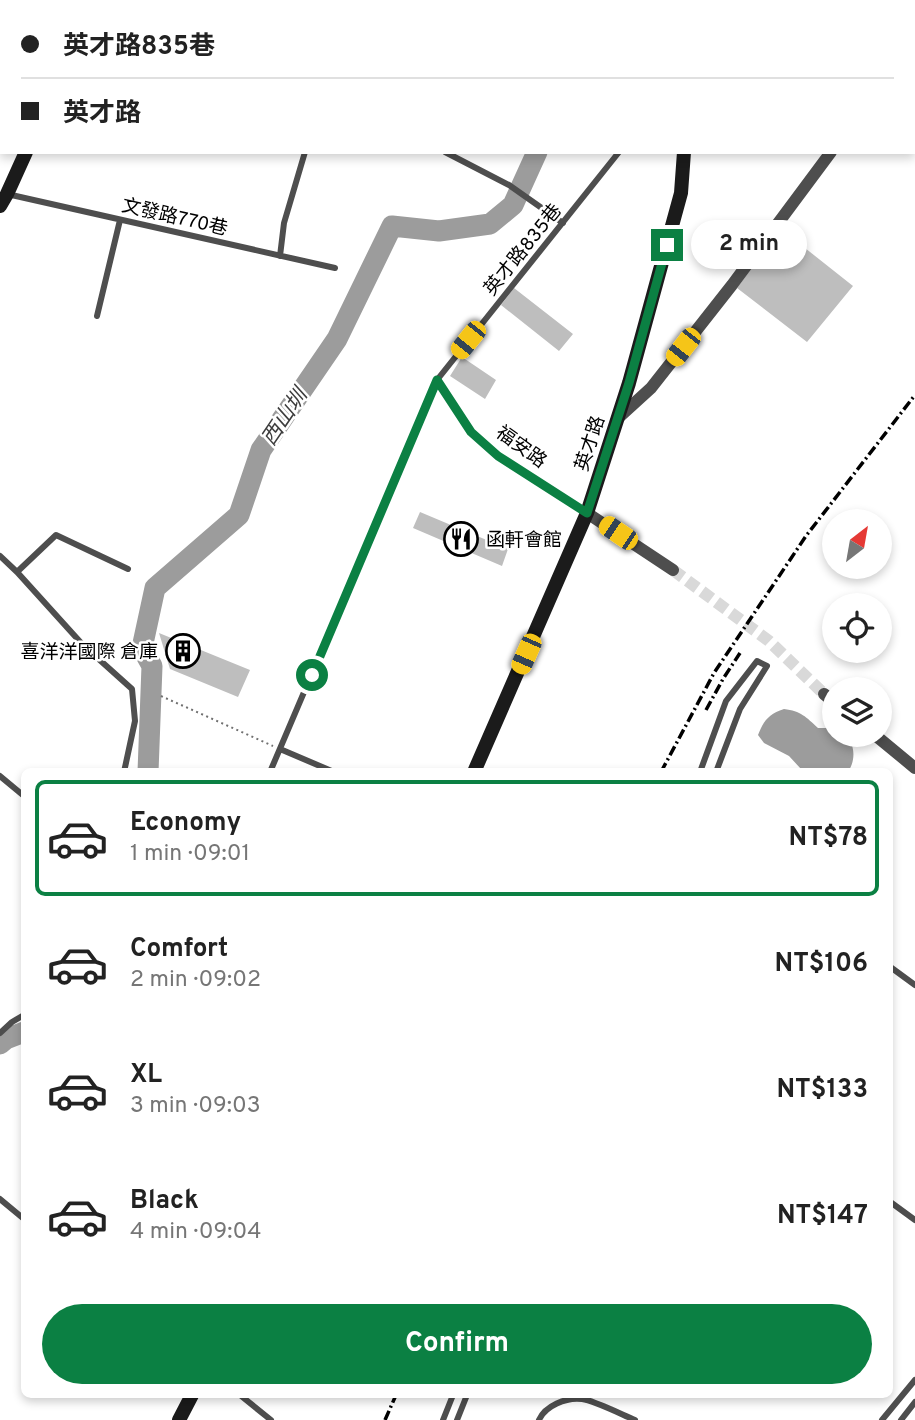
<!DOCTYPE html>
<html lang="en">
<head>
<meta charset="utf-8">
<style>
	body { margin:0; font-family:Overpass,"Noto Sans TC",sans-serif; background:#f2f2f2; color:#222; height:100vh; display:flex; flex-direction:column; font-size:26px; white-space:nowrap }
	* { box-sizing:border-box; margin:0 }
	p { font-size:23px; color:#767676 }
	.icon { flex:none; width:38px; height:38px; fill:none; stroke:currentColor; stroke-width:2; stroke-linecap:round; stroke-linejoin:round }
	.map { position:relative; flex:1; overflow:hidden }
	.sheet { position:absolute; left:21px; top:768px; width:872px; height:630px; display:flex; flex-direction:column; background:#fff; border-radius:10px; box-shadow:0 4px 10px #0003 }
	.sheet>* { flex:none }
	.banner { position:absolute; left:0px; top:0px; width:915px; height:154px; box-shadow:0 4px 10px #0003; display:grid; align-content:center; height:154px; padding:0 21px; background:#fff }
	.needle { width:46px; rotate:31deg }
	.fabs { position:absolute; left:822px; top:509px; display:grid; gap:14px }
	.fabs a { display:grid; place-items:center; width:70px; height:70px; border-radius:50%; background:#fff; box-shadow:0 4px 10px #0003; font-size:35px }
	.end { position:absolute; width:32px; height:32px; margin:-16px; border:9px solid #0b8043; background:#fff; box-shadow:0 0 0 4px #fff }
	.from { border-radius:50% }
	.bubble { position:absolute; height:49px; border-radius:24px; background:#fff; box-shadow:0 4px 10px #0003; font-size:23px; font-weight:700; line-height:49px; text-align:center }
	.car { position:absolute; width:21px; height:42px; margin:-21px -10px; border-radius:9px; box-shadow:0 0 5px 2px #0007; background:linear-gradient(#f5c518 24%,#345 0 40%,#f5c518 0 76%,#345 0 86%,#f5c518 0) }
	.banner b { display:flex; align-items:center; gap:24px; height:66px; font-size:26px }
	.banner b+b { border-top:2px solid #e0e0e0 }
	.banner i { width:18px; height:18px; background:#222 }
	ul { padding:12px 0 0; list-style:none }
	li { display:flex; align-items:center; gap:21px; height:116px; margin:0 14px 10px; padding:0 7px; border:4px solid transparent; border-radius:10px }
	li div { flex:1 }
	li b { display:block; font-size:26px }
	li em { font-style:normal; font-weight:700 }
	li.active { border-color:#0b8043 }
	li>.icon { width:63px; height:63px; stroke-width:1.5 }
	.action { display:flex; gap:14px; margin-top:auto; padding:14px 21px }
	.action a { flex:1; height:80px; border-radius:42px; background:#0b8043; color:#fff; font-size:28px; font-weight:700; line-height:80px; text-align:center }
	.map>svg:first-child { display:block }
</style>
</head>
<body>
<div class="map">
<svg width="915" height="1420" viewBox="0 0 915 1420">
	<rect width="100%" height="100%" fill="#fff"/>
	<path fill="#9c9c9c" d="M784 709C801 711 806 717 818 728H831L835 730V735H846C855 745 856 760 848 772H808L801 769 789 756 764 743 758 735C764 720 769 714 784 709Z"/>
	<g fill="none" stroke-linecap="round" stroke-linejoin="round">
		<path stroke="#9c9c9c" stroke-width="21" d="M605 2 606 0
			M148 772 152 666 142 648 155 588 239 515 261 450 337 339 392 226 439 231 490 224 513 205 537 152
			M0 1044 6 1039 24 1032"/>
	</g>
	<path fill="#bebebe" d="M781 229 853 286 807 342 737 288Z
		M514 288 573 334 559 351 501 305Z
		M462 357 496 380 485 399 450 376Z
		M420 512 508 549 502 566 413 528Z
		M159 633 250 670 238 697 170 669Z"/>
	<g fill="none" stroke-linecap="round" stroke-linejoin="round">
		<path stroke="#d9d9d9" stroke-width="12" stroke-dasharray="12 6" stroke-linecap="butt" d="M673 570 769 641 824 694"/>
		<path stroke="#707070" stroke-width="2" stroke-dasharray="2 3.5" stroke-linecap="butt" d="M161 696 273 746"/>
		<path stroke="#4e4e4e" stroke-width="6" d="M86 0 89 2
			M44 2 46 0
			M210 2V0
			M651 2 655 0
			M0 123 2 124
			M445 152 509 185 563 223
			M7 194 335 268
			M280 256 284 223 305 152
			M97 316 120 220
			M437 380 471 432 498 456 586 512
			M0 556 17 572 83 645 132 689 135 721 124 772
			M17 572 56 535 128 569
			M280 749 334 772
			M270 772 437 380 619 152
			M700 772 726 701 757 661 767 666 740 709 716 772
			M0 776 24 796
			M889 966 915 985
			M0 1033 12 1022 24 1015
			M0 1199 24 1219
			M889 1201 915 1220
			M240 1395 271 1420
			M443 1420 453 1395
			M457 1420 467 1395
			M539 1420C545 1406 566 1397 582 1399 593 1400 623 1415 635 1420
			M882 1420 915 1380
			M901 1420 915 1402"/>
		<path stroke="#4e4e4e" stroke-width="12" d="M914 43 915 41
			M617 419 651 388 732 285 831 152
			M587 513 673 570
			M824 694 835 703
			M875 735 915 768"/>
		<path stroke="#1b1b1b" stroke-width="14" d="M679 0V2
			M97 2 98 0
			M0 206 7 194 26 152
			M474 772 587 513 629 383 681 193 684 152
			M179 1420 192 1395"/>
		<path stroke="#000" stroke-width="3.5" stroke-dasharray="10 3.5 2 3.5" stroke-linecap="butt" d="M706 710 723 679 740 653
			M661 772 714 673 806 536 915 395
			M385 1420 396 1395"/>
	</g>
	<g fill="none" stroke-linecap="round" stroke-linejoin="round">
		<path stroke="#0b8043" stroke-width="9" d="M312 675 437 380 471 432 498 456 587 513 629 383 667 245"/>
	</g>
	<defs>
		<g id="restaurant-ring" transform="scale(1.75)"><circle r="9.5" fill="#fff" stroke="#000" stroke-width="1.5"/><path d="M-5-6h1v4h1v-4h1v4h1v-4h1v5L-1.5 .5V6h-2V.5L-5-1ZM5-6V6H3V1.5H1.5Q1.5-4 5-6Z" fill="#000"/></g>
		<g id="building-ring" transform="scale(1.75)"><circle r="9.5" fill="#fff" stroke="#000" stroke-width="1.5"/><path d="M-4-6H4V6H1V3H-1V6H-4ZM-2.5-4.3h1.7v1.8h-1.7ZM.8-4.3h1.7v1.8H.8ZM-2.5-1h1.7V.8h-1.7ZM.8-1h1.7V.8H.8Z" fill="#000"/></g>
	</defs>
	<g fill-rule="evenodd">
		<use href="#restaurant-ring" x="461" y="539"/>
		<use href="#building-ring" x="183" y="651"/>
	</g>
	<g text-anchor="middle" stroke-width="5" stroke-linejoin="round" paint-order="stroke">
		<g font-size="19" fill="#000" stroke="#fff">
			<text transform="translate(175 216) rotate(13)" y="7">文發路770巷</text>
			<text transform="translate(522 249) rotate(-51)" y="7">英才路835巷</text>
			<text transform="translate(589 443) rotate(-72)" y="7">英才路</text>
			<text transform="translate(522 446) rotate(36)" y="7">福安路</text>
		</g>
		<g font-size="19" fill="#000" stroke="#fff" text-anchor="start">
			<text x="486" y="546">函軒會館</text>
			<text x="158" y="658" text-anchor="end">喜洋洋國際 倉庫</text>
		</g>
		<g font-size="21" font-style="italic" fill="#3d3d3d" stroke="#fff">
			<text transform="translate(284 417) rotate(-56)" y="7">西山圳</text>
		</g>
	</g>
</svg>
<div class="fabs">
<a><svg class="needle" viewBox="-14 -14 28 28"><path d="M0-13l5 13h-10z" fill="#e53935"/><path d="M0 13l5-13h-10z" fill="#767676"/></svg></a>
<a><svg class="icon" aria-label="locate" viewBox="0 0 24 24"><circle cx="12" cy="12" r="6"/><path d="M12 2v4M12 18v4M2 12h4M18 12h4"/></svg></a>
<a><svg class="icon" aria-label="layers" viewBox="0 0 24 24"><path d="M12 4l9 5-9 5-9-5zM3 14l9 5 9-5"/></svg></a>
</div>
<i class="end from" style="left:312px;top:675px"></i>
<i class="end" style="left:667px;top:245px"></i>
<div class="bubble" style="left:691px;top:220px;width:116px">2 min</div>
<i class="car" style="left:468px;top:340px;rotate:219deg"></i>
<i class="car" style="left:683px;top:347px;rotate:218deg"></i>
<i class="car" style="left:618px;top:533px;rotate:304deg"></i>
<i class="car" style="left:526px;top:654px;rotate:204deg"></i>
<div class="banner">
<b><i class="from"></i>英才路835巷</b>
<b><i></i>英才路</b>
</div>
<section class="sheet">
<ul>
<li class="active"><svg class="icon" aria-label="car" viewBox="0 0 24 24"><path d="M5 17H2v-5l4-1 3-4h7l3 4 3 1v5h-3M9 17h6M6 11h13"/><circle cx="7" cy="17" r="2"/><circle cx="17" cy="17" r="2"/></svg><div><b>Economy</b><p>1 min · 09:01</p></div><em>NT$78</em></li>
<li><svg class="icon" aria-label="car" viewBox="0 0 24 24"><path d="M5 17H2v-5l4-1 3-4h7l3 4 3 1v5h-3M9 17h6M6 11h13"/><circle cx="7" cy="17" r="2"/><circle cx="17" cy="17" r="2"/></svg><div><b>Comfort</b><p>2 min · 09:02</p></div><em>NT$106</em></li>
<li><svg class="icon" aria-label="car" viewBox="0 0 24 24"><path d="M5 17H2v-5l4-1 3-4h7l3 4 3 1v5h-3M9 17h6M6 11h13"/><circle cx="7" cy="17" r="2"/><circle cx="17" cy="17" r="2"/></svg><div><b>XL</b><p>3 min · 09:03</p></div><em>NT$133</em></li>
<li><svg class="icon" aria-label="car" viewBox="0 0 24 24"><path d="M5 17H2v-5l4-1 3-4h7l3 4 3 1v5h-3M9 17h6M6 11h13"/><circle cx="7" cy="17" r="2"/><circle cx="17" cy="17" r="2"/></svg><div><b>Black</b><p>4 min · 09:04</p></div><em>NT$147</em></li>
</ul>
<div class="action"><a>Confirm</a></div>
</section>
</div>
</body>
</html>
